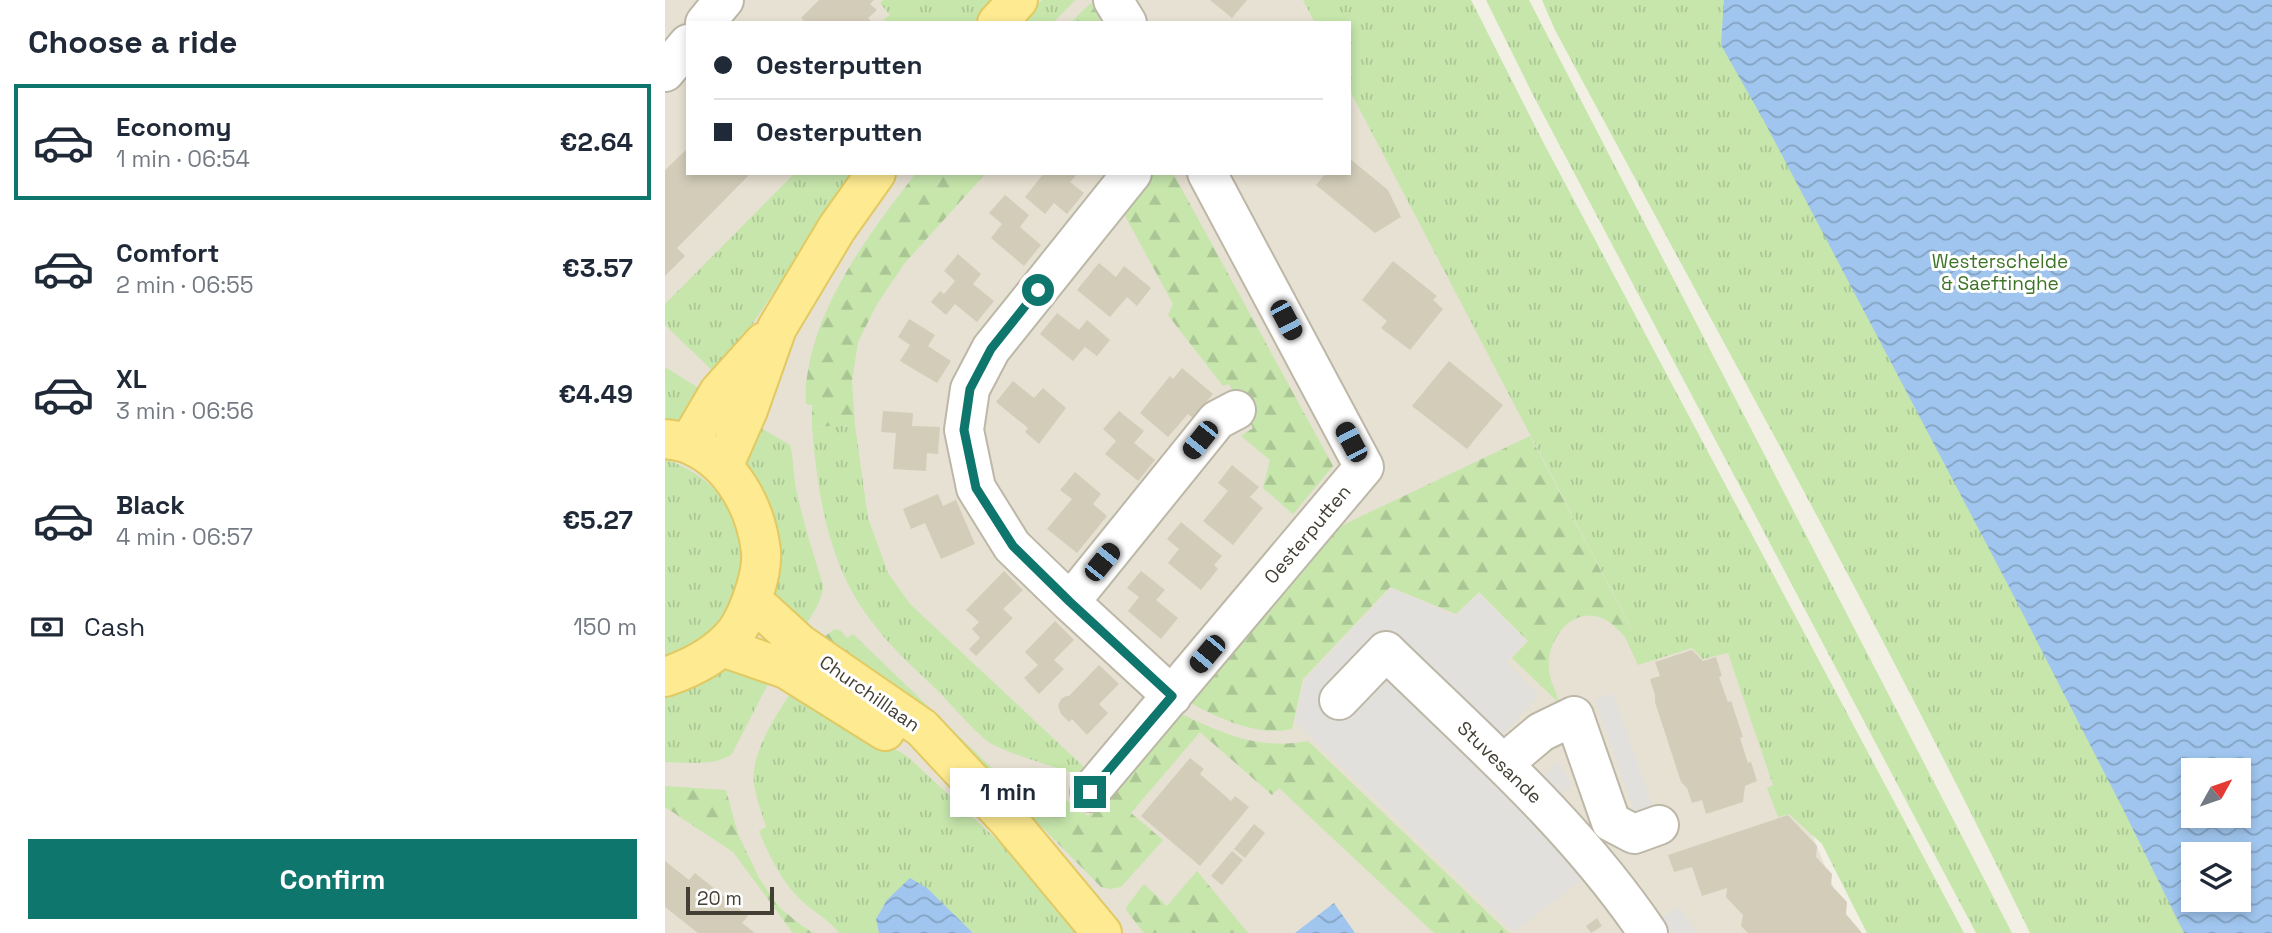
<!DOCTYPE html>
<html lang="en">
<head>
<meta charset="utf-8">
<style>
	body { margin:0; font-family:"Space Grotesk",sans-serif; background:#f6f6f7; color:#1f2937; height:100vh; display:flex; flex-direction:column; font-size:26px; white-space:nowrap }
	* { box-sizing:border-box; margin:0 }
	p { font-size:23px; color:#747a83 }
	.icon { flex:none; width:38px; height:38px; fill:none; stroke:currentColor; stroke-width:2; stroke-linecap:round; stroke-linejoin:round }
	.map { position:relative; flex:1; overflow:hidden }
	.drawer { display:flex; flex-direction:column; background:#fff; width:665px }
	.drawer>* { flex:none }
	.guide { position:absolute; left:21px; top:21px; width:665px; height:154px; border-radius:0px; box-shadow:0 4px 10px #0003; display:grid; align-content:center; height:154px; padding:0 28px; background:#fff }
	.needle { width:46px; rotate:50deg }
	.controls { position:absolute; left:1516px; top:758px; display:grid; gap:14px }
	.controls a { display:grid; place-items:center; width:70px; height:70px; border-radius:0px; background:#fff; box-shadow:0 4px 10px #0003; font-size:35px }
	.scale { position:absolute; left:21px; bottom:18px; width:88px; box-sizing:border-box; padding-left:7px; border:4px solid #443f34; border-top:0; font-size:19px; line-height:24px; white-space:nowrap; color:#443f34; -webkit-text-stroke:5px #fff; paint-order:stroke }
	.end { position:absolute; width:32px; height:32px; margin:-16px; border:9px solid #0f766e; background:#fff; box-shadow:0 0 0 4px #fff }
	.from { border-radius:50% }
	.bubble { position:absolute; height:49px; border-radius:0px; background:#fff; box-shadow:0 4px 10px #0003; font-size:23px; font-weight:700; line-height:49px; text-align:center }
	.car { position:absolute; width:21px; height:42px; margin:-21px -10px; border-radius:9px; box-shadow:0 0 5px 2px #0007; background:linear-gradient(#222 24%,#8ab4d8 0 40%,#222 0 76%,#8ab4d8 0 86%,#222 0) }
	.guide b { display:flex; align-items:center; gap:24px; height:66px; font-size:26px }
	.guide b+b { border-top:2px solid #e0e1e3 }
	.guide i { width:18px; height:18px; background:#1f2937 }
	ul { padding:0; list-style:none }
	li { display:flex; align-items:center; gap:21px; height:116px; margin:0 14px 10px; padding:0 14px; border:4px solid transparent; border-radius:0px }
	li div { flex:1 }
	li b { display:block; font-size:26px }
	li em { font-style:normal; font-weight:700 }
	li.current { border-color:#0f766e }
	li>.icon { width:63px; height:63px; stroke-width:1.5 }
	h2 { padding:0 28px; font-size:32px; line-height:84px }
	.pay { display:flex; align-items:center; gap:18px; height:77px; padding:0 28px; font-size:26px }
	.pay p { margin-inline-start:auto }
	.cta { display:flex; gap:14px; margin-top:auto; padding:14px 28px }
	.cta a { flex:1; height:80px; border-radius:0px; background:#0f766e; color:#fff; font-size:28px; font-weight:700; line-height:80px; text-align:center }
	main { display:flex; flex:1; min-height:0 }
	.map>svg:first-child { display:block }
</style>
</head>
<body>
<main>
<section class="drawer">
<h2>Choose a ride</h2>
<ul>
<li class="current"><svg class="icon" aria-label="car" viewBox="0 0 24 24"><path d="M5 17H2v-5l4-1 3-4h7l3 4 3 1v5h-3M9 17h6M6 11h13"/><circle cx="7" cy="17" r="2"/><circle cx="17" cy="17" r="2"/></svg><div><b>Economy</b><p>1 min · 06:54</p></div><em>€2.64</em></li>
<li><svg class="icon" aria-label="car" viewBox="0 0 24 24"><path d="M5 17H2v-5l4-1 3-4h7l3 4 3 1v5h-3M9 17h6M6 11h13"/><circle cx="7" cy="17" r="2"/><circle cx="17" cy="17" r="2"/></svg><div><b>Comfort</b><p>2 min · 06:55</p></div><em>€3.57</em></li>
<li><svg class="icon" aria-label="car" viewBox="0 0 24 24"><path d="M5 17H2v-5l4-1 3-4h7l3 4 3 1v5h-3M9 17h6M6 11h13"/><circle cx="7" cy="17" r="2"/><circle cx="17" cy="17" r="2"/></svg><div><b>XL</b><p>3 min · 06:56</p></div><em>€4.49</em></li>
<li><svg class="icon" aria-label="car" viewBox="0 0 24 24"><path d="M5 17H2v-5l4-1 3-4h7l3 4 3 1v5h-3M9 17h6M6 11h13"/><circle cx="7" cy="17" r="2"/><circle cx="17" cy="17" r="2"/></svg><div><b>Black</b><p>4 min · 06:57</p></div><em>€5.27</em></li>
</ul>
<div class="pay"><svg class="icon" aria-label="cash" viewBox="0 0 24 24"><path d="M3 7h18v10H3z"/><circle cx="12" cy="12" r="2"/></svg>Cash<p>150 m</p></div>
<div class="cta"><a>Confirm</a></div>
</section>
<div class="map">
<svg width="1607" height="933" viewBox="0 0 1607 933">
	<defs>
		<pattern id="grass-tufts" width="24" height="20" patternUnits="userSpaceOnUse" patternTransform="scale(1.75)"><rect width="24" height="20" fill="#c6e6ac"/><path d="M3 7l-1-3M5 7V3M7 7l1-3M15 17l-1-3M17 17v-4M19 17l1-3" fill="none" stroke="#abc695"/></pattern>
		<pattern id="forest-firs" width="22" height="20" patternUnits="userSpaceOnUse" patternTransform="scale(1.75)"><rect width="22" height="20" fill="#c6e6ac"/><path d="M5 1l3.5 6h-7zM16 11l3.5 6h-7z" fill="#abc695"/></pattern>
		<pattern id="water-waves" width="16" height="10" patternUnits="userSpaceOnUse" patternTransform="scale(1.75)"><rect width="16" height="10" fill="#a0c6ef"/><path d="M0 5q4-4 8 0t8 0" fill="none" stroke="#84a2c2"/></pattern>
	</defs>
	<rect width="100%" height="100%" fill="#f2efe4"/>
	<path fill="#e6e1d2" d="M0 0H653L665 23H23V173H684V58L1068 639 1187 933H0Z"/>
	<path fill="url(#grass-tufts)" fill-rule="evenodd" d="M218 0H330L309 23H221L218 20 225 15 215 3Z
		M377 0H410L388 23H356Z
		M638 0H806L877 140 1299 933H1202L1157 844 1124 814 1113 817 1102 788 1108 785 1063 653 1038 659 1027 648 973 665 960 637 968 631 684 89V23H650Z
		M821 0H864L1347 933H1311L868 95Z
		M877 0H1607V933H1365C1217 627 1051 330 890 30ZM1528 770H1573V816H1528ZM1528 854H1573V900H1528Z
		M130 173H190L165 207 53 376 0 325V304Z
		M0 367 43 394 17 419 1 424Z
		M86 422 125 445C129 459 128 474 131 489 138 522 148 553 158 585 158 602 144 618 136 633L110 604 78 470Z
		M190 425 203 518 223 573 245 604 419 767 413 775C386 765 352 757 327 744 314 737 286 704 274 692 253 671 229 651 211 627 164 570 153 498 147 427Z
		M0 459C19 466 36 475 50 490 86 529 84 596 46 632 33 646 17 652 0 659Z
		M57 667 108 674 67 754C49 767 21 762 0 762V692Z
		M129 688 243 757 369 874 421 933H308L262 888 222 900 211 919 214 933H174C163 918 145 910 133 897 116 880 103 853 94 831L101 827C97 813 91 799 89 784 85 753 113 712 129 688Z"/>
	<path fill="url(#forest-firs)" d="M426 3 437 23H405Z
		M251 173H321L239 264 212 304 193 342 187 381 190 425 147 427V405L141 404C141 396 140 386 142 377 153 300 205 233 251 173Z
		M475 173H508L668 466 628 514 598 488 605 460 576 436 588 428 564 384 558 386 503 315 508 304 452 201Z
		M865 436 968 632 960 637C955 632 950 626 944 622 911 600 880 638 884 671 885 682 892 691 893 702L847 658 863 641 814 592 791 614 725 587 638 679 627 729C590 737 552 717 520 700L659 534Z
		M170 629 176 631 182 638 188 634 329 770 396 796 423 816 510 711C555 732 592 751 643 741L844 933H769L614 788 607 795 535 732 466 813 498 840 456 887 445 889 436 887 368 818 347 808 156 644 159 637Z
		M0 786 61 790 73 834 94 878 114 907 137 926 149 933H128L68 852 0 807Z
		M532 871 583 933H479L461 910 462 906 479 884 502 906Z"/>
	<path fill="#e2e0dc" d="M726 588 790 616 814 594 861 641 841 662 874 695 833 740 876 779 893 761 907 784 895 796 948 856 849 932 630 722 640 680Z
		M948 693 990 813 972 819 930 699Z
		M1014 906 1031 933H1007L997 917Z"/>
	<path fill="url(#water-waves)" fill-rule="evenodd" d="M1059 0H1607V933H1519L1459 811 1342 583 1099 121 1056 45ZM1528 770H1573V816H1528ZM1528 854H1573V900H1528Z
		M245 878 262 888 308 933H214L211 919 222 900Z
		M669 903 690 933H630Z"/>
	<path fill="#d3ccb9" d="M154 0H209L205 4 212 10 203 18 207 23H141L136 18Z
		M545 0H582L567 18Z
		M23 148V173H86L12 248 20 256 0 276V170Z
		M684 158 723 190 736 217 710 233 651 185 661 173H684Z
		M379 173H413L405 182 419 193 402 214 389 203 380 214 360 197Z
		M340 195 364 215 355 227 376 245 359 266 326 238 337 224 324 213Z
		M293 254 316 274 308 284 329 301 312 322 290 304 281 315 266 302 275 291 279 294 290 281 279 271Z
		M728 261 772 296 768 300 778 309 745 350 716 328 722 321 697 300Z
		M434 263 451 277 459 266 486 288 472 306 462 297 445 317 412 290Z
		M392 313 414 330 422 320 445 340 432 356 420 347 408 361 375 334Z
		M244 319 270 335 263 346 286 361 272 383 235 361 245 345 233 337Z
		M784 361 838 405 802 449 747 406Z
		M517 368 548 394 528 418 523 414 503 437 475 413 505 376 508 379Z
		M348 381 369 398 378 388 401 408 374 444 360 432 363 428 331 402Z
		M218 411 248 413 247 426 275 427 273 454 262 453 261 471 228 469 231 433 216 432Z
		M454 411 479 431 469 443 490 460 473 481 440 454 451 441 438 429Z
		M567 465 594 487 585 497 598 508 568 545 538 521 563 491 553 483Z
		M410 472 436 494 428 504 442 516 412 553 382 529 407 499 395 490Z
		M273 494 278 506 291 500 310 544 276 559 260 523 246 529 238 509Z
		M516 522 557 556 549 565 553 569 536 590 503 563 514 549 502 539Z
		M339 571 358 590 338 609 348 618 311 656 304 649 315 638 307 629 314 622 301 610Z
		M476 571 500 590 491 600 513 618 496 639 463 611 474 597 462 588Z
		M390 621 409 640 389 660 399 669 374 694 359 678 373 665 360 652Z
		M1027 650 1038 661 1051 657 1057 676 1054 677 1063 702 1066 701 1078 737 1075 738 1083 763 1086 762 1092 781 1080 786 1078 802 1041 814 1037 800 1027 803 1022 788 1016 782 990 702V695L985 679 995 676 990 662Z
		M434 665 454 684 434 704 443 713 422 735 407 719 404 722 396 714 393 706 396 699 401 696H404Z
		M525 758 539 769 535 774 566 801 570 796 584 807 535 866 476 816Z
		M1123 815 1152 846 1151 857 1167 874 1166 885 1182 902 1181 914 1197 933H1083L1076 926 1078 915 1061 897 1062 888 1037 896 1027 867 1009 872 1003 855Z
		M589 824 600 833 580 858 569 849Z
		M567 851 578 860 557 885 546 876Z
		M0 861 24 880 30 873 83 916 77 923 90 933H33L0 907Z
		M932 918 937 926 926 933 921 926Z"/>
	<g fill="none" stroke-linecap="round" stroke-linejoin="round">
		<g stroke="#bdb7a7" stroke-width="42">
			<path id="minor" d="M448 0 462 23
				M40 23 59 0
				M0 72 23 44
				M467 173 326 349 305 389 299 430 311 488 347 546 405 602 507 696
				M405 602 552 420 571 410
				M674 700 721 651C813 741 911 826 983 933
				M838 764 876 732 909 716 946 822 969 834 994 825
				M425 792 699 467 542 173"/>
		</g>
		<g stroke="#e2c962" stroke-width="42">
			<path id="major" d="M332 23 353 0
				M0 439C8 440 18 441 26 445 67 463 91 508 96 551 98 574 84 613 71 632 53 655 27 668 0 677
				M24 443 54 392 99 342
				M58 467 83 410 112 328 172 228 211 173
				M88 601 135 644 257 728 343 820 437 933
				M57 647 121 669 220 731"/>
		</g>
		<use href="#minor" stroke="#fff" stroke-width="38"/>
		<use href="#major" stroke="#fdea91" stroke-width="38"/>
	</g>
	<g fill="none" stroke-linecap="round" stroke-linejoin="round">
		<path stroke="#0f766e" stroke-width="9" d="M373 290 326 349 305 389 299 430 311 488 348 546 405 602 507 696 425 792"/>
	</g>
	<g text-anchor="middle" stroke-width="6" stroke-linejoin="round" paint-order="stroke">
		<g font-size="19" fill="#3d7428" stroke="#fff">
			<text x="1335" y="268">Westerschelde<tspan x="1335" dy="22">&amp; Saeftinghe</tspan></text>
		</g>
		<g font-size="19" fill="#443f34" stroke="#fff">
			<text transform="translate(642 534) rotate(-50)" y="7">Oesterputten</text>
			<text transform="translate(205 693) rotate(35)" y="7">Churchilllaan</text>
			<text transform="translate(835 762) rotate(44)" y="7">Stuvesande</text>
		</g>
	</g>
</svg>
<div class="controls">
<a><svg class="needle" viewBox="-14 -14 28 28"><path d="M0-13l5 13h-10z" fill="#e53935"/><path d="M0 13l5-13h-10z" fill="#747a83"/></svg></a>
<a><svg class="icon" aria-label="layers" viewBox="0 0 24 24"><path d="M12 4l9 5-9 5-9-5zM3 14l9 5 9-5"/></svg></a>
</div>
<div class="scale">20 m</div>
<i class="end from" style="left:373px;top:290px"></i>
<i class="end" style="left:425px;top:792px"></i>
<div class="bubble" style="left:285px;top:768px;width:116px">1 min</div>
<i class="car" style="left:621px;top:320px;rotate:152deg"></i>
<i class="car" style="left:535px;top:440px;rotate:219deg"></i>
<i class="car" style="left:686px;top:442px;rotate:332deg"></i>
<i class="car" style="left:437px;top:562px;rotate:39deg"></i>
<i class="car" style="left:542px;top:654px;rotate:220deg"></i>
<div class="guide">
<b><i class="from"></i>Oesterputten</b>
<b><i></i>Oesterputten</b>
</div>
</div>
</main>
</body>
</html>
